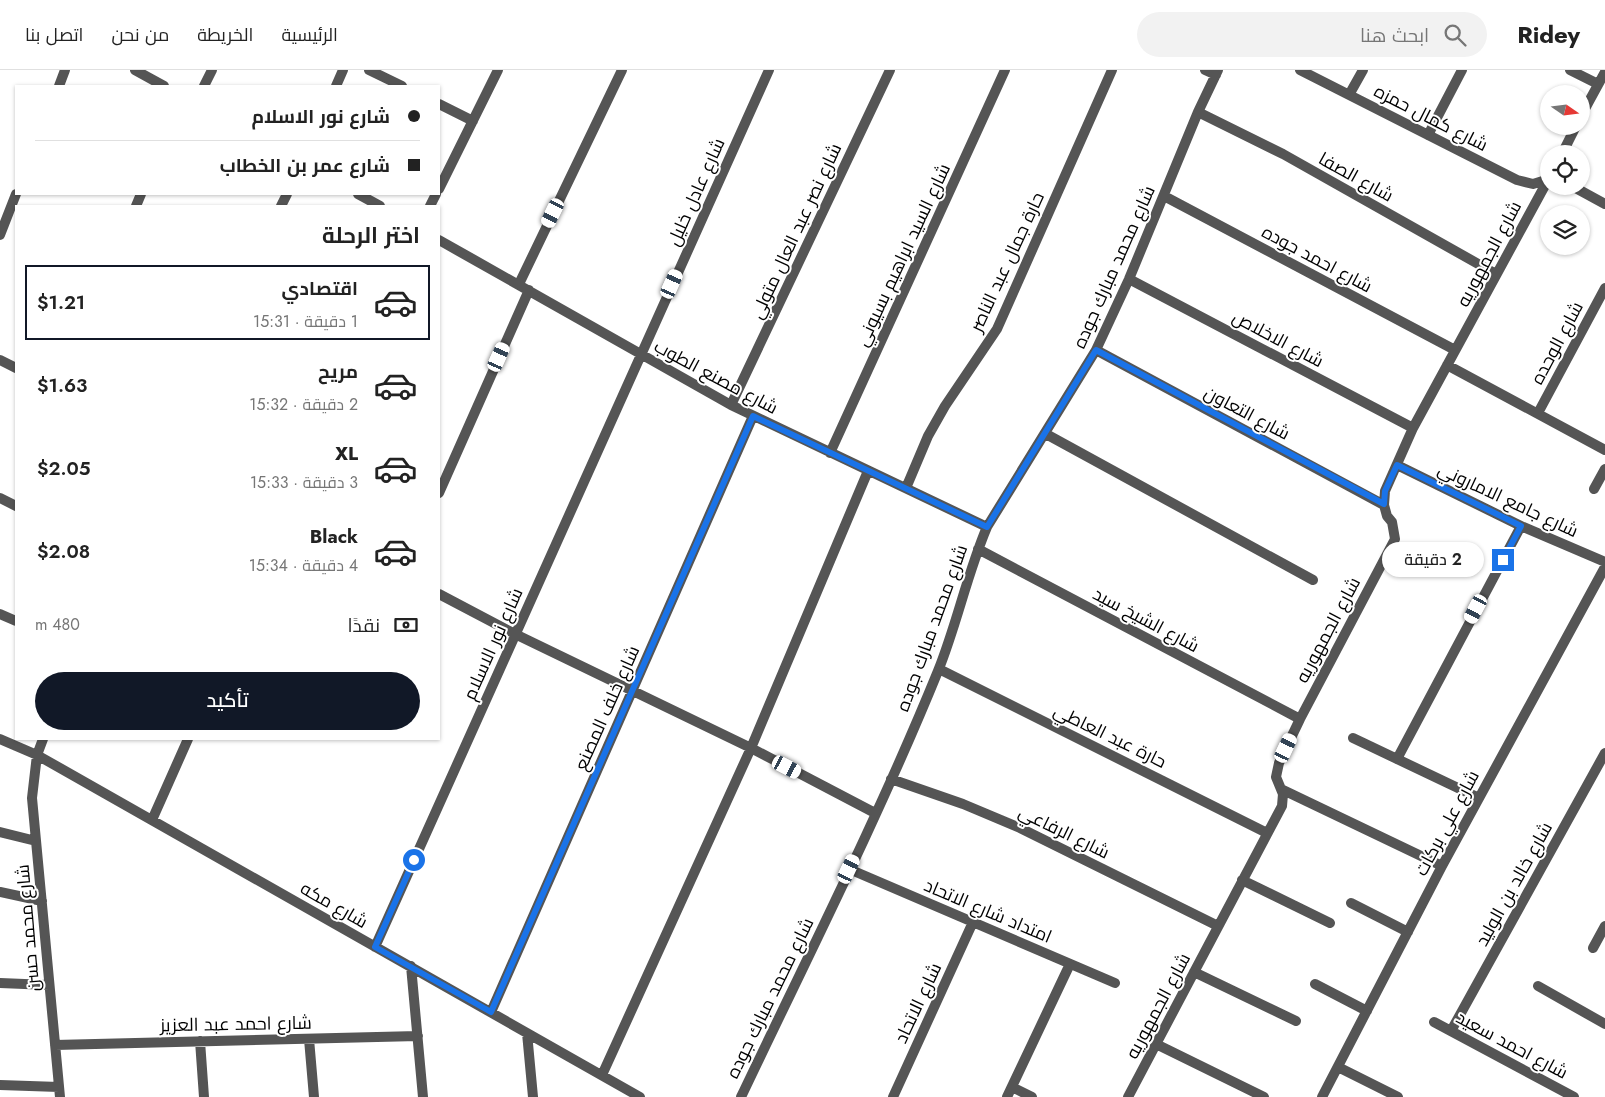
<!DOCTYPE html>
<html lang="ar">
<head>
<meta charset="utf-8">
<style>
	body { margin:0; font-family:Jost,Cairo,sans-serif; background:#f2f2f2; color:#222; direction:rtl; height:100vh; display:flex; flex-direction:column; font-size:19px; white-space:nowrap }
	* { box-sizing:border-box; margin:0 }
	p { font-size:16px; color:#767676 }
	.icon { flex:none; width:28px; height:28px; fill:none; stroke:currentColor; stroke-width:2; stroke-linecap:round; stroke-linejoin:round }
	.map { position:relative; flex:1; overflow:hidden; direction:ltr }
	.details { position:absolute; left:15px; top:135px; width:425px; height:535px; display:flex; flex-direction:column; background:#fff; border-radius:0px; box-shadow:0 1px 4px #0004; direction:rtl }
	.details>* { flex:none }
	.banner { position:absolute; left:15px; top:15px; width:425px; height:110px; border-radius:0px; box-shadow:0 1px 4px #0004; direction:rtl; display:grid; align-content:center; height:110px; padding:0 20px; background:#fff }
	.needle { width:32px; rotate:104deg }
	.buttons { position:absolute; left:1540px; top:15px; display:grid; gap:10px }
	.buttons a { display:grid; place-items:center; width:50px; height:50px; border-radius:50%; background:#fff; box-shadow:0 1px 4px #0004; font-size:25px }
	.end { position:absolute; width:22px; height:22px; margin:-11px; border:6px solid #1a73e8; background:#fff; box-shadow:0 0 0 2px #fff }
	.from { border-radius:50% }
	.bubble { position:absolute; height:35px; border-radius:18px; background:#fff; box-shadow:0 1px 4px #0004; font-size:16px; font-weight:600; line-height:35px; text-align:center; direction:rtl }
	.car { position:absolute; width:15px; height:30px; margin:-15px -8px; border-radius:6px; box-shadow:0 0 4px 1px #0007; background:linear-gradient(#fff 24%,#345 0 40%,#fff 0 76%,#345 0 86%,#fff 0) }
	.banner b { display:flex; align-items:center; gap:18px; height:48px; font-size:19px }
	.banner b+b { border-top:1px solid #e0e0e0 }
	.banner i { width:12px; height:12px; background:#222 }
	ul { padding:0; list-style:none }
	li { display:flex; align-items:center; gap:15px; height:75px; margin:0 10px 8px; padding:0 10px; border:2px solid transparent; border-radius:0px }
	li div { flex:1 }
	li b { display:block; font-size:19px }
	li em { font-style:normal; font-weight:600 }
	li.current { border-color:#111827 }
	li>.icon { width:45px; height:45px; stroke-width:1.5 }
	h2 { padding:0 20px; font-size:22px; line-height:60px }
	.pay { display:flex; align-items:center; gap:12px; height:55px; padding:0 20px; font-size:19px }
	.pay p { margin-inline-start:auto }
	.cta { display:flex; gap:10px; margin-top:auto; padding:10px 20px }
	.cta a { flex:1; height:58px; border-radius:30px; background:#111827; color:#fff; font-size:20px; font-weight:600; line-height:58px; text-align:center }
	header { display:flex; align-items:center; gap:30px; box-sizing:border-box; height:70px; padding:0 25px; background:#fff; border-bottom:1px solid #e0e0e0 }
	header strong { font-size:24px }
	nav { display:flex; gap:28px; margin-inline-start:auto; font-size:18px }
	.search { width:350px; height:45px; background:#f2f2f2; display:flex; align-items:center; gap:12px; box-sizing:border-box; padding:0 18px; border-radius:28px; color:#767676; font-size:19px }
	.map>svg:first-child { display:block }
</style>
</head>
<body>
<header>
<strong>Ridey</strong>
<div class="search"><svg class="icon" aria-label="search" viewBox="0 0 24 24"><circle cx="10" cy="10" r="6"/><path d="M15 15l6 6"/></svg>ابحث هنا</div>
<nav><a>الرئيسية</a><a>الخريطة</a><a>من نحن</a><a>اتصل بنا</a></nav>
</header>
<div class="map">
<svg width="1605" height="1027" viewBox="0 0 1605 1027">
	<rect width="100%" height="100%" fill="#fff"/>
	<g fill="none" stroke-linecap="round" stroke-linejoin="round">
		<path stroke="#555" stroke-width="10" d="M135 0 164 16
			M369 0 402 16
			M1205 0 1216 5
			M1300 0 1517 110 1533 114 1549 109
			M1570 0 1598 14
			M59 16 65 0
			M204 16 212 0
			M336 16 343 0
			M1349 25 1363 0
			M439 34 473 51
			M1198 42 1283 84 1496 204
			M1581 46 1605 2
			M1428 65 1462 0
			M1562 84 1576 56
			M1572 116 1605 134
			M439 119 498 0
			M358 124 380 136
			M1164 126 1455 280
			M136 136 141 124
			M281 136 287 124
			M430 136 436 124
			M0 165 16 124
			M439 170 731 335 987 457
			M1129 209 1413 358
			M519 214 622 0
			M1096 280 1384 435
			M0 290 16 298
			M1447 295 1605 380
			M731 335 890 0
			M1538 343 1605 218
			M1046 364 1313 510
			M830 383 1005 0
			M1397 395 1521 456 1605 492
			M906 418 928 366 945 336 997 259 1112 0
			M1594 419 1605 399
			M439 423 529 220
			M0 428 16 436
			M978 479 1300 649
			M439 524 515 564 751 678 875 743
			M0 544 16 551
			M939 599 1267 763
			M1353 668 1479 728
			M0 669 37 685 640 1027
			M43 669 37 685 32 728 60 1027
			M1397 689 1521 456
			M891 709 963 734 1020 758 1218 856
			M1281 719 1442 796
			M152 750 188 669
			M0 762 36 771
			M849 799 1115 913
			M1242 810 1330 853
			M0 822 42 831
			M1351 833 1408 862
			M375 877 769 0
			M1593 878 1605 856
			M411 896 423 1027
			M1194 902 1296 951
			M0 913 49 915
			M1315 914 1367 941
			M1538 916 1605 954
			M491 942 753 346
			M1434 952 1574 1027
			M1451 961 1605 683
			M527 963 533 1027
			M309 969 314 1027
			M200 971 204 1027
			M1156 974 1264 1027
			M55 975 418 966
			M1338 997 1398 1027
			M602 1005 751 678 868 401
			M0 1015 59 1017
			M1012 1017 1032 1027
			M741 1027C808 886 879 746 938 601 957 554 967 504 987 457L1096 280 1129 209 1198 42 1218 0
			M893 1027 973 852
			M1007 1027 1070 894
			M1128 1027 1282 736 1283 724 1276 707 1279 693 1300 649 1395 469 1392 452 1387 446 1384 435 1385 421 1413 358 1549 108
			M1322 1027 1442 796 1605 497"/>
	</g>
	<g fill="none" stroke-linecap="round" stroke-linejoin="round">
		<path stroke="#1a73e8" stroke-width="6" d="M414 790 375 877 491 942 753 346 987 457 1096 280 1384 434 1385 421 1397 395 1521 456 1503 490"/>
	</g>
	<g text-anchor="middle" stroke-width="4" stroke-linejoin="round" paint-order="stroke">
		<g font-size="18" fill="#000" stroke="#fff">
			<text transform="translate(1431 48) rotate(27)" y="6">شارع كمال حمزه</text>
			<text transform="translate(1356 107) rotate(29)" y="6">شارع الصفا</text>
			<text transform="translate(696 122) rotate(-66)" y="6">شارع عادل خليل</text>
			<text transform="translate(796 161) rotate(-65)" y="6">شارع نصر عبد العال متولي</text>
			<text transform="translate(1489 184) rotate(-62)" y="6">شارع الجمهوريه</text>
			<text transform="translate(903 185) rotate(-65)" y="6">شارع السيد ابراهيم بسيوني</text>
			<text transform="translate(1317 189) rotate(28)" y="6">شارع احمد جوده</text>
			<text transform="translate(1007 192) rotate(-65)" y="6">حارة جمال عبد الناصر</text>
			<text transform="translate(1114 197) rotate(-66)" y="6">شارع محمد مبارك جوده</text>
			<text transform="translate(1278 269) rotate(28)" y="6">شارع الاخلاص</text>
			<text transform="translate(1557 273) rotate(-62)" y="6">شارع الوحده</text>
			<text transform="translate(716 307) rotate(28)" y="6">شارع مصنع الطوب</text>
			<text transform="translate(1247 343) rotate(28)" y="6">شارع التعاون</text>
			<text transform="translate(1508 430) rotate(25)" y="6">شارع جامع الاماروني</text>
			<text transform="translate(1146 550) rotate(28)" y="6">شارع الشيخ سيد</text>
			<text transform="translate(932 558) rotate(-70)" y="6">شارع محمد مبارك جوده</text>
			<text transform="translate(1328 560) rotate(-62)" y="6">شارع الجمهوريه</text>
			<text transform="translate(493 574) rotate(-66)" y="6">شارع نور الاسلام</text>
			<text transform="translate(607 638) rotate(-66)" y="6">شارع خلف المصنع</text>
			<text transform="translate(1110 666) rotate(26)" y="6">حارة عبد العاطي</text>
			<text transform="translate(1447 753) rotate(-62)" y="6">شارع علي بركات</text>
			<text transform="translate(1064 762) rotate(26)" y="6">شارع الرفاعي</text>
			<text transform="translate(1514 814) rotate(-61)" y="6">شارع خالد بن الوليد</text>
			<text transform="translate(334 835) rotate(30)" y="6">شارع مكه</text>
			<text transform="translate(988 841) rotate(23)" y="6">امتداد شارع الاتحاد</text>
			<text transform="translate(28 858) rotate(-95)" y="6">شارع محمد حسن</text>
			<text transform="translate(770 928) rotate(-64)" y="6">شارع محمد مبارك جوده</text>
			<text transform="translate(918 933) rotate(-65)" y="6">شارع الاتحاد</text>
			<text transform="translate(1158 936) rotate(-62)" y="6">شارع الجمهوريه</text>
			<text transform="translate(236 954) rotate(-1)" y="6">شارع احمد عبد العزيز</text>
			<text transform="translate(1512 975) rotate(28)" y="6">شارع احمد سعيد</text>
		</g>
	</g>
</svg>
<div class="buttons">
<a><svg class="needle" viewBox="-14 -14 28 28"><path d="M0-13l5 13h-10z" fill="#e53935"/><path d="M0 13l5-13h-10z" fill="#767676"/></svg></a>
<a><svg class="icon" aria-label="locate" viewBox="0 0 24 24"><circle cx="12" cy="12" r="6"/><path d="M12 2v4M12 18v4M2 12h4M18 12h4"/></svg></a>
<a><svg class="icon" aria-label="layers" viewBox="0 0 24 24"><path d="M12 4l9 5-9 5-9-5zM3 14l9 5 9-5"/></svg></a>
</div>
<i class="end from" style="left:414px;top:790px"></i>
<i class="end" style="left:1503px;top:490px"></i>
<div class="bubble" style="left:1382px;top:472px;width:102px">2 دقيقة</div>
<i class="car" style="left:553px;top:143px;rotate:206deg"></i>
<i class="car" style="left:672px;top:214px;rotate:24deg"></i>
<i class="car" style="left:499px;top:287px;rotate:24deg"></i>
<i class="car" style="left:1476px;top:539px;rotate:208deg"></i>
<i class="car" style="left:1286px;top:678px;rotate:25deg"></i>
<i class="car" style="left:787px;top:697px;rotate:117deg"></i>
<i class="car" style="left:849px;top:799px;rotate:25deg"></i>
<div class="banner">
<b><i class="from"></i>شارع نور الاسلام</b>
<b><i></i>شارع عمر بن الخطاب</b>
</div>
<section class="details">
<h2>اختر الرحلة</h2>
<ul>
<li class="current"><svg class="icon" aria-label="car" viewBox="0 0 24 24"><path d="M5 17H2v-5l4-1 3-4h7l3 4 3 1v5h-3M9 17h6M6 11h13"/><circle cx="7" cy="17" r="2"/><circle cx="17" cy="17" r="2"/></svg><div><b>اقتصادي</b><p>1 دقيقة · 15:31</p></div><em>$1.21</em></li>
<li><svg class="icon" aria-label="car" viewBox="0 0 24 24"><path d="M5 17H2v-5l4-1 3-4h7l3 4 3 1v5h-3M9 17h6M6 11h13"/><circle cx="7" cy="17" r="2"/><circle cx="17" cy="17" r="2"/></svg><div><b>مريح</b><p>2 دقيقة · 15:32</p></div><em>$1.63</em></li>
<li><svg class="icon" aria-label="car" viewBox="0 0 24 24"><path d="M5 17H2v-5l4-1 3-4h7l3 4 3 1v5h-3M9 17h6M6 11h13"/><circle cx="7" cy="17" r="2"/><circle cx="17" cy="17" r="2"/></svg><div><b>XL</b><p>3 دقيقة · 15:33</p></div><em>$2.05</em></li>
<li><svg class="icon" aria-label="car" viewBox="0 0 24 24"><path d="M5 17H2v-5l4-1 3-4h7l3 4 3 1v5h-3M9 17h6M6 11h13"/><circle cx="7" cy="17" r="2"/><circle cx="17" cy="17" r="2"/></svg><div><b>Black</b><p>4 دقيقة · 15:34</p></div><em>$2.08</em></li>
</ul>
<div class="pay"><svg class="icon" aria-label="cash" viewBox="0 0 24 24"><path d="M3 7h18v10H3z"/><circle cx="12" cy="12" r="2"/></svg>نقدًا<p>480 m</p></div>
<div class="cta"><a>تأكيد</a></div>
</section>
</div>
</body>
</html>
